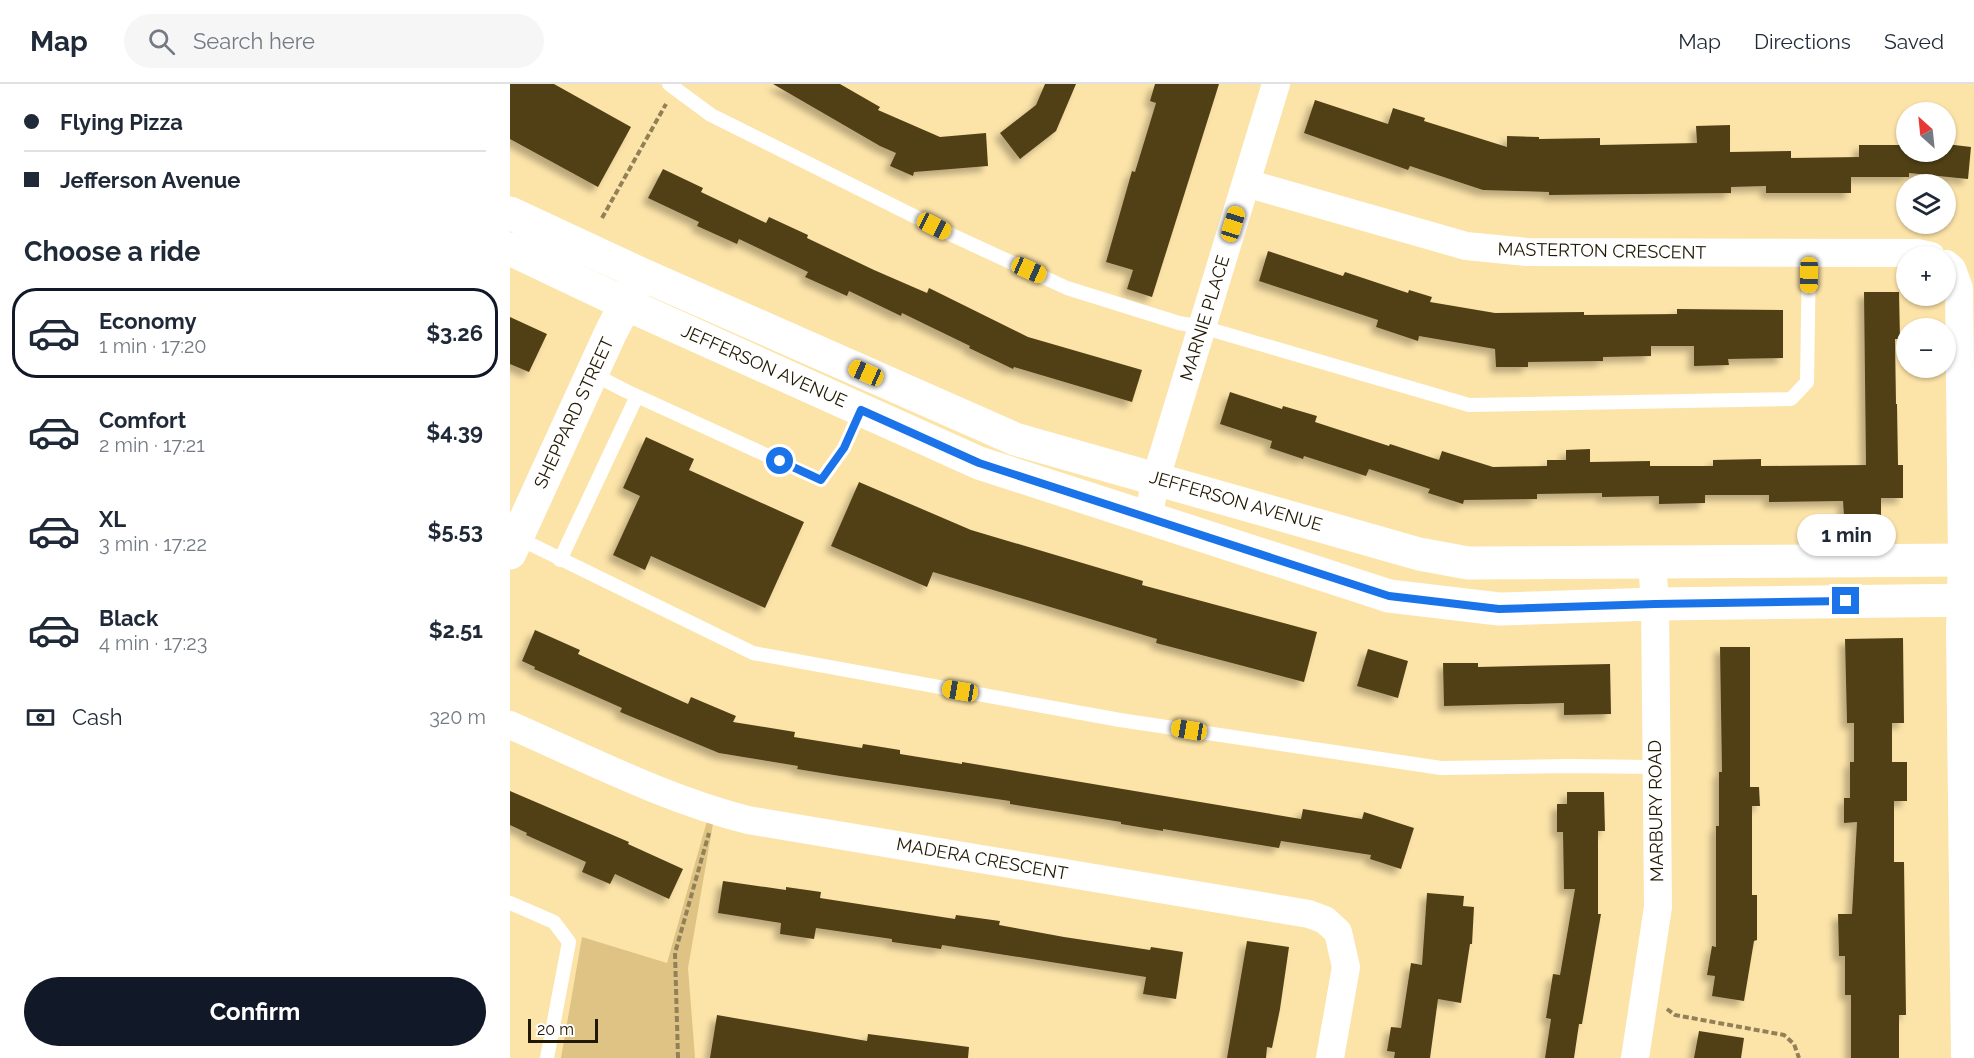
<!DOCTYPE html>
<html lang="en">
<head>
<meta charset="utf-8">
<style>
	body { margin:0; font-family:Raleway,sans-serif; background:#f6f6f7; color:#1f2937; height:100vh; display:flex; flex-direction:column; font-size:22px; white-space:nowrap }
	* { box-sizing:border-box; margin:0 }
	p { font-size:20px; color:#747a83 }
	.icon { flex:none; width:33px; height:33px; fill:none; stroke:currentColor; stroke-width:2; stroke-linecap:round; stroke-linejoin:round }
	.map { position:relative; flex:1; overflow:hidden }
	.sheet { display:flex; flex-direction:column; background:#fff; width:510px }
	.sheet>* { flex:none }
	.hud { display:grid; align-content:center; height:132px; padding:0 24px; background:#fff }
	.needle { width:39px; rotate:333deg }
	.controls { position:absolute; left:1386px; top:18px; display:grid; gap:12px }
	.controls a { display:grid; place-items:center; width:60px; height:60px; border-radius:50%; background:#fff; box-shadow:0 2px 4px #0004; font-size:30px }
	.scale { position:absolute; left:18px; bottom:15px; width:70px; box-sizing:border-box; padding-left:6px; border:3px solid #211802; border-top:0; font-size:16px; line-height:21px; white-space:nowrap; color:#211802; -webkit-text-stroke:4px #fff; paint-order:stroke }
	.end { position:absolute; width:27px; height:27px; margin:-14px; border:8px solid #1a73e8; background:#fff; box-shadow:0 0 0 3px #fff }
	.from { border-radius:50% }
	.bubble { position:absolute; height:42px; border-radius:21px; background:#fff; box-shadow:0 2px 4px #0004; font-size:20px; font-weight:700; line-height:42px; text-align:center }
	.car { position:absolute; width:18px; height:36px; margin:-18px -9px; border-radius:8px; box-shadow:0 0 4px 2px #0007; background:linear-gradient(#f5c518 24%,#345 0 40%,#f5c518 0 76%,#345 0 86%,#f5c518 0) }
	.hud b { display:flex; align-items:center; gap:21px; height:57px; font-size:22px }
	.hud b+b { border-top:2px solid #e0e1e3 }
	.hud i { width:15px; height:15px; background:#1f2937 }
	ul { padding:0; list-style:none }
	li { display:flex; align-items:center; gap:18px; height:90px; margin:0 12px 9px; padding:0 12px; border:3px solid transparent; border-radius:24px }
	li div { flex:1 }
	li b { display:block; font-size:22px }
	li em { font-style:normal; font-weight:700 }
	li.current { border-color:#111827 }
	li>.icon { width:54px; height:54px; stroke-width:1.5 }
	h2 { padding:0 24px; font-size:27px; line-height:72px }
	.pay { display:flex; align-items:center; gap:15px; height:66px; padding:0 24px; font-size:22px }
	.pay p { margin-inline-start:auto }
	.cta { display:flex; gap:12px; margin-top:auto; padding:12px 24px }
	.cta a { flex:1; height:69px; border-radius:36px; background:#111827; color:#fff; font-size:24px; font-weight:700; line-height:69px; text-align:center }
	header { display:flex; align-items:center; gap:36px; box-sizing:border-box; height:84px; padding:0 30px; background:#fff; border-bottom:2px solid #e0e1e3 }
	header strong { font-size:28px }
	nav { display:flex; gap:33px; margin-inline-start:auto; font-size:21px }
	.search { width:420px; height:54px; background:#f6f6f7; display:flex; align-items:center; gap:15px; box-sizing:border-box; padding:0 21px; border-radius:33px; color:#747a83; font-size:22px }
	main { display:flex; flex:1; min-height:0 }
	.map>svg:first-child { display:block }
</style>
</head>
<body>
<header>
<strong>Map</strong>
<div class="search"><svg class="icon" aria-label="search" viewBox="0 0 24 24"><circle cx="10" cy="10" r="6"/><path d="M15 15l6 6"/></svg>Search here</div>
<nav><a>Map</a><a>Directions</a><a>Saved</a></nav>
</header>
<main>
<section class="sheet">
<div class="hud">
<b><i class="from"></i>Flying Pizza</b>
<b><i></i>Jefferson Avenue</b>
</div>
<h2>Choose a ride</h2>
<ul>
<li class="current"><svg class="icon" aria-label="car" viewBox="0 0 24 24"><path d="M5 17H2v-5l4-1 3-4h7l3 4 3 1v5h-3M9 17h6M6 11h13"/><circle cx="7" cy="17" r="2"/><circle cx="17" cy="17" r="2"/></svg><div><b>Economy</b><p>1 min · 17:20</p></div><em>$3.26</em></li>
<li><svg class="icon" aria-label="car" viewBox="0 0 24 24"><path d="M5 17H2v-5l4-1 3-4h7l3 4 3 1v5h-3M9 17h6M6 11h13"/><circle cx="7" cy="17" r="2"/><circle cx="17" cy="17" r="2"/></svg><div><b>Comfort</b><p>2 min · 17:21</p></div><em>$4.39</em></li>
<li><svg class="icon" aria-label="car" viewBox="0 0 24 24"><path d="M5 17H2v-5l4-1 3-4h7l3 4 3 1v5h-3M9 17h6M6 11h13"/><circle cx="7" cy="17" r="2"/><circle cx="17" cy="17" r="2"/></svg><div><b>XL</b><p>3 min · 17:22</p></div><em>$5.53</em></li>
<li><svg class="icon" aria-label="car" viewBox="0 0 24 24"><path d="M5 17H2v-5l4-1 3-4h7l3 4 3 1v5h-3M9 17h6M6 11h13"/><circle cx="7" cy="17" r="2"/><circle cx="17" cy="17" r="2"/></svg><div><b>Black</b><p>4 min · 17:23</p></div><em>$2.51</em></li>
</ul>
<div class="pay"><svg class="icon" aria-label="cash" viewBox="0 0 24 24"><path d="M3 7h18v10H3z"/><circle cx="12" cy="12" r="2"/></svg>Cash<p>320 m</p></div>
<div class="cta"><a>Confirm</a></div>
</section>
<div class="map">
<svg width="1464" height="974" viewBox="0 0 1464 974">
	<defs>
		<filter id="shadow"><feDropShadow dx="-5.5" dy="5.5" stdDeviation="3" flood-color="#0004"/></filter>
	</defs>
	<rect width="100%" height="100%" fill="#fce3a8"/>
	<path fill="#dec385" d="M197 737 203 740 178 884 185 974H51L72 853 157 879Z"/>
	<path fill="#514115" filter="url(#shadow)" d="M0 0H44L121 43 88 103 0 55Z
		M263 0H330L370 23 368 26 430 53 476 49 478 82 404 88 403 92 380 82 386 69 370 62Z
		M535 0H566L546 47 510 75 490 49 526 21Z
		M645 0H709L642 213 617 205 623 186 596 178 622 87 625 88 646 19 640 17Z
		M805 16 878 40 883 24 915 34 914 37 997 63V52L1029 53V55L1090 54V61L1187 59 1186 42 1220 41V68L1281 67V74L1349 73V61H1396V68H1436V60L1461 63 1458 95 1399 89V93H1341V109H1256V102L1221 103V109L1039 111V108L973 106 900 82 898 86 794 49Z
		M153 85 193 104 191 108 256 139 259 133 298 151 297 154 364 186 417 209 419 204 518 253 632 286 622 318 504 283 503 285 459 264 460 262 392 229 391 232 339 207 337 212 295 193 298 188 229 155 227 160 187 142 189 138 138 114Z
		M758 167 833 192 835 188 898 209 899 206 922 213 920 218 985 229 1074 228V231L1167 230V225L1273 226V274L1218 275 1219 281 1184 282V262H1141V272L1093 273V277L1018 278V283H986L985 265 909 252 908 257 866 243 868 236 749 197Z
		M1354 208H1389L1390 255H1385L1386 320H1387L1388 381H1393V414H1371V431L1334 432 1333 417 1259 418V411H1195V419L1149 420V412L1092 413V409L1027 410V415L954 416 953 420 918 409 920 405 859 385 856 392 794 372 793 375 760 364 762 357 710 340 720 308 772 325 773 322 807 332 805 338 879 362 880 360 929 376 932 367 983 383 1037 382V376H1056V366L1080 365V378L1140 377V382H1203V376L1251 375V382L1356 381Z
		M0 233 37 250 19 288 0 280Z
		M136 353 184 375 179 386 294 438 255 524 141 472 135 486 103 471 130 412 113 404Z
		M349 398 461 446 633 497 632 501 807 548 794 598 646 559 647 555 423 488 417 503 321 462Z
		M25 546 70 566 68 570 178 620 181 613 226 632 223 638 285 648 284 653 352 664 353 660 390 666V670L452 680V678L791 735 793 725 852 735 854 728 904 744 891 785 860 775 861 771 771 757 769 764 653 745V747L611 740V738L500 720V717L330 692 287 685 288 682 209 669 110 628 112 624 24 585 25 583 12 577Z
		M1393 554 1394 639H1382V678H1397V717H1384V778H1394L1396 931H1389V974H1341V911H1335V872H1329L1328 830H1342L1347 738 1334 739V714H1340V678H1344V639H1337L1335 555Z
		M1210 563H1240V703H1249L1250 722H1242V811H1247V856L1244 857 1234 917 1202 912 1205 892 1197 891 1202 862 1206 863V742H1209V688H1212Z
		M858 565 898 577 888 614 847 602Z
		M933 579H968V583L1100 580 1101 630 1054 631V619L934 622Z
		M0 707 119 758 118 760 173 785 159 815 105 790 100 800 72 788 76 778 16 751 17 749 0 741Z
		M1057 708H1094L1095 747H1088V830H1091L1072 940H1069L1064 974H1035L1041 935 1036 934 1043 890 1050 891 1065 805H1054L1053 748H1047V720H1057Z
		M213 797 276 806V803L311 808 310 814 445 835 446 831 490 837 489 841 554 853 640 866 641 863 673 868 666 915 633 910 636 893 432 861 431 865 382 858V855L306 844 304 855 270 850 271 839 208 829Z
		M917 809 954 812 953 822 964 823 962 860H960L951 919 928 915 920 974H884L885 968 877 967 881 943 891 944 901 879 912 881Z
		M737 857 779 863 770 925 762 964 757 963 756 974H717Z
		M207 931 357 957 358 950 459 963 458 974H200Z
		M1189 947 1234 954 1231 974H1184Z"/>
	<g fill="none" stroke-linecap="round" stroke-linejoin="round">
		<path stroke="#928158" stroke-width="4" stroke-dasharray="6 3" stroke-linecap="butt" d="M92 134 156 20
			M1157 925 1165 931 1274 951 1284 960 1289 974
			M168 974 165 869 199 749"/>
		<path stroke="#fff" stroke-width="14" d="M159 0 201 31 444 152 557 204 669 239 692 243 959 321 1281 315 1297 298 1299 170
			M83 290 116 307 311 396 334 364 351 326
			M6 453 243 569 610 636 931 684 1058 682 1145 683
			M50 476 127 312
			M0 819 44 838 59 858 37 974"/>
		<path stroke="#fff" stroke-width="28" d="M736 99 956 162 1017 168 1407 169 1421 172
			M1436 180 1442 185 1449 204 1452 476 1450 547 1455 974
			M638 434 646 394 766 0
			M0 641C78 675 155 715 238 736L799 830 815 836 828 848 836 883 820 974
			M1125 974 1148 823 1145 520 1142 478"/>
		<path stroke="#fff" stroke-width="33" d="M0 129 131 190 505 355 909 470 958 479 1464 476
			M0 165 116 220 469 379 879 512 989 525 1145 520 1464 516
			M0 469 101 248 125 202"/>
	</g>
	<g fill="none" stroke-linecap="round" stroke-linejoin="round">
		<path stroke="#1a73e8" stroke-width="8" d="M270 377 311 396 334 364 351 326 469 379 879 512 989 525 1145 520 1336 517"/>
	</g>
	<g text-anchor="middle" stroke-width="6" stroke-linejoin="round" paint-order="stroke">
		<g font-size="18" fill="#211802" stroke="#fff">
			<text transform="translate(1092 167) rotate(1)" y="6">MASTERTON CRESCENT</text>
			<text transform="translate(695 234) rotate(-73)" y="6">MARNIE PLACE</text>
			<text transform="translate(254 282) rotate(24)" y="6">JEFFERSON AVENUE</text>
			<text transform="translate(64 329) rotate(-65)" y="6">SHEPPARD STREET</text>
			<text transform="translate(726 417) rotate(16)" y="6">JEFFERSON AVENUE</text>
			<text transform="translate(1146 727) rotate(-91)" y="6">MARBURY ROAD</text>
			<text transform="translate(472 775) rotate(10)" y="6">MADERA CRESCENT</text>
		</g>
	</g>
</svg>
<div class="controls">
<a><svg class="needle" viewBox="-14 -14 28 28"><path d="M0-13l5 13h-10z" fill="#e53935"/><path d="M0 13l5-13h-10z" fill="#747a83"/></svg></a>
<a><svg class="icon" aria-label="layers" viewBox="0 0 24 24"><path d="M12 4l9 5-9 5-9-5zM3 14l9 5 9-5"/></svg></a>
<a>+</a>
<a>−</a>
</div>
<div class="scale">20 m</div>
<i class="end from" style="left:270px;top:377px"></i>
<i class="end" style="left:1336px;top:517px"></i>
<div class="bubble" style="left:1287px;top:430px;width:99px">1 min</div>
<i class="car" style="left:723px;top:140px;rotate:17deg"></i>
<i class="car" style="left:424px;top:142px;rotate:117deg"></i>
<i class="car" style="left:519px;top:186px;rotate:114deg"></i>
<i class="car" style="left:1299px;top:191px;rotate:181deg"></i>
<i class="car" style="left:356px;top:289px;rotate:294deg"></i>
<i class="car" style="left:450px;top:607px;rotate:280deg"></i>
<i class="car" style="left:679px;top:646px;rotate:279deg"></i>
</div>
</main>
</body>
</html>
